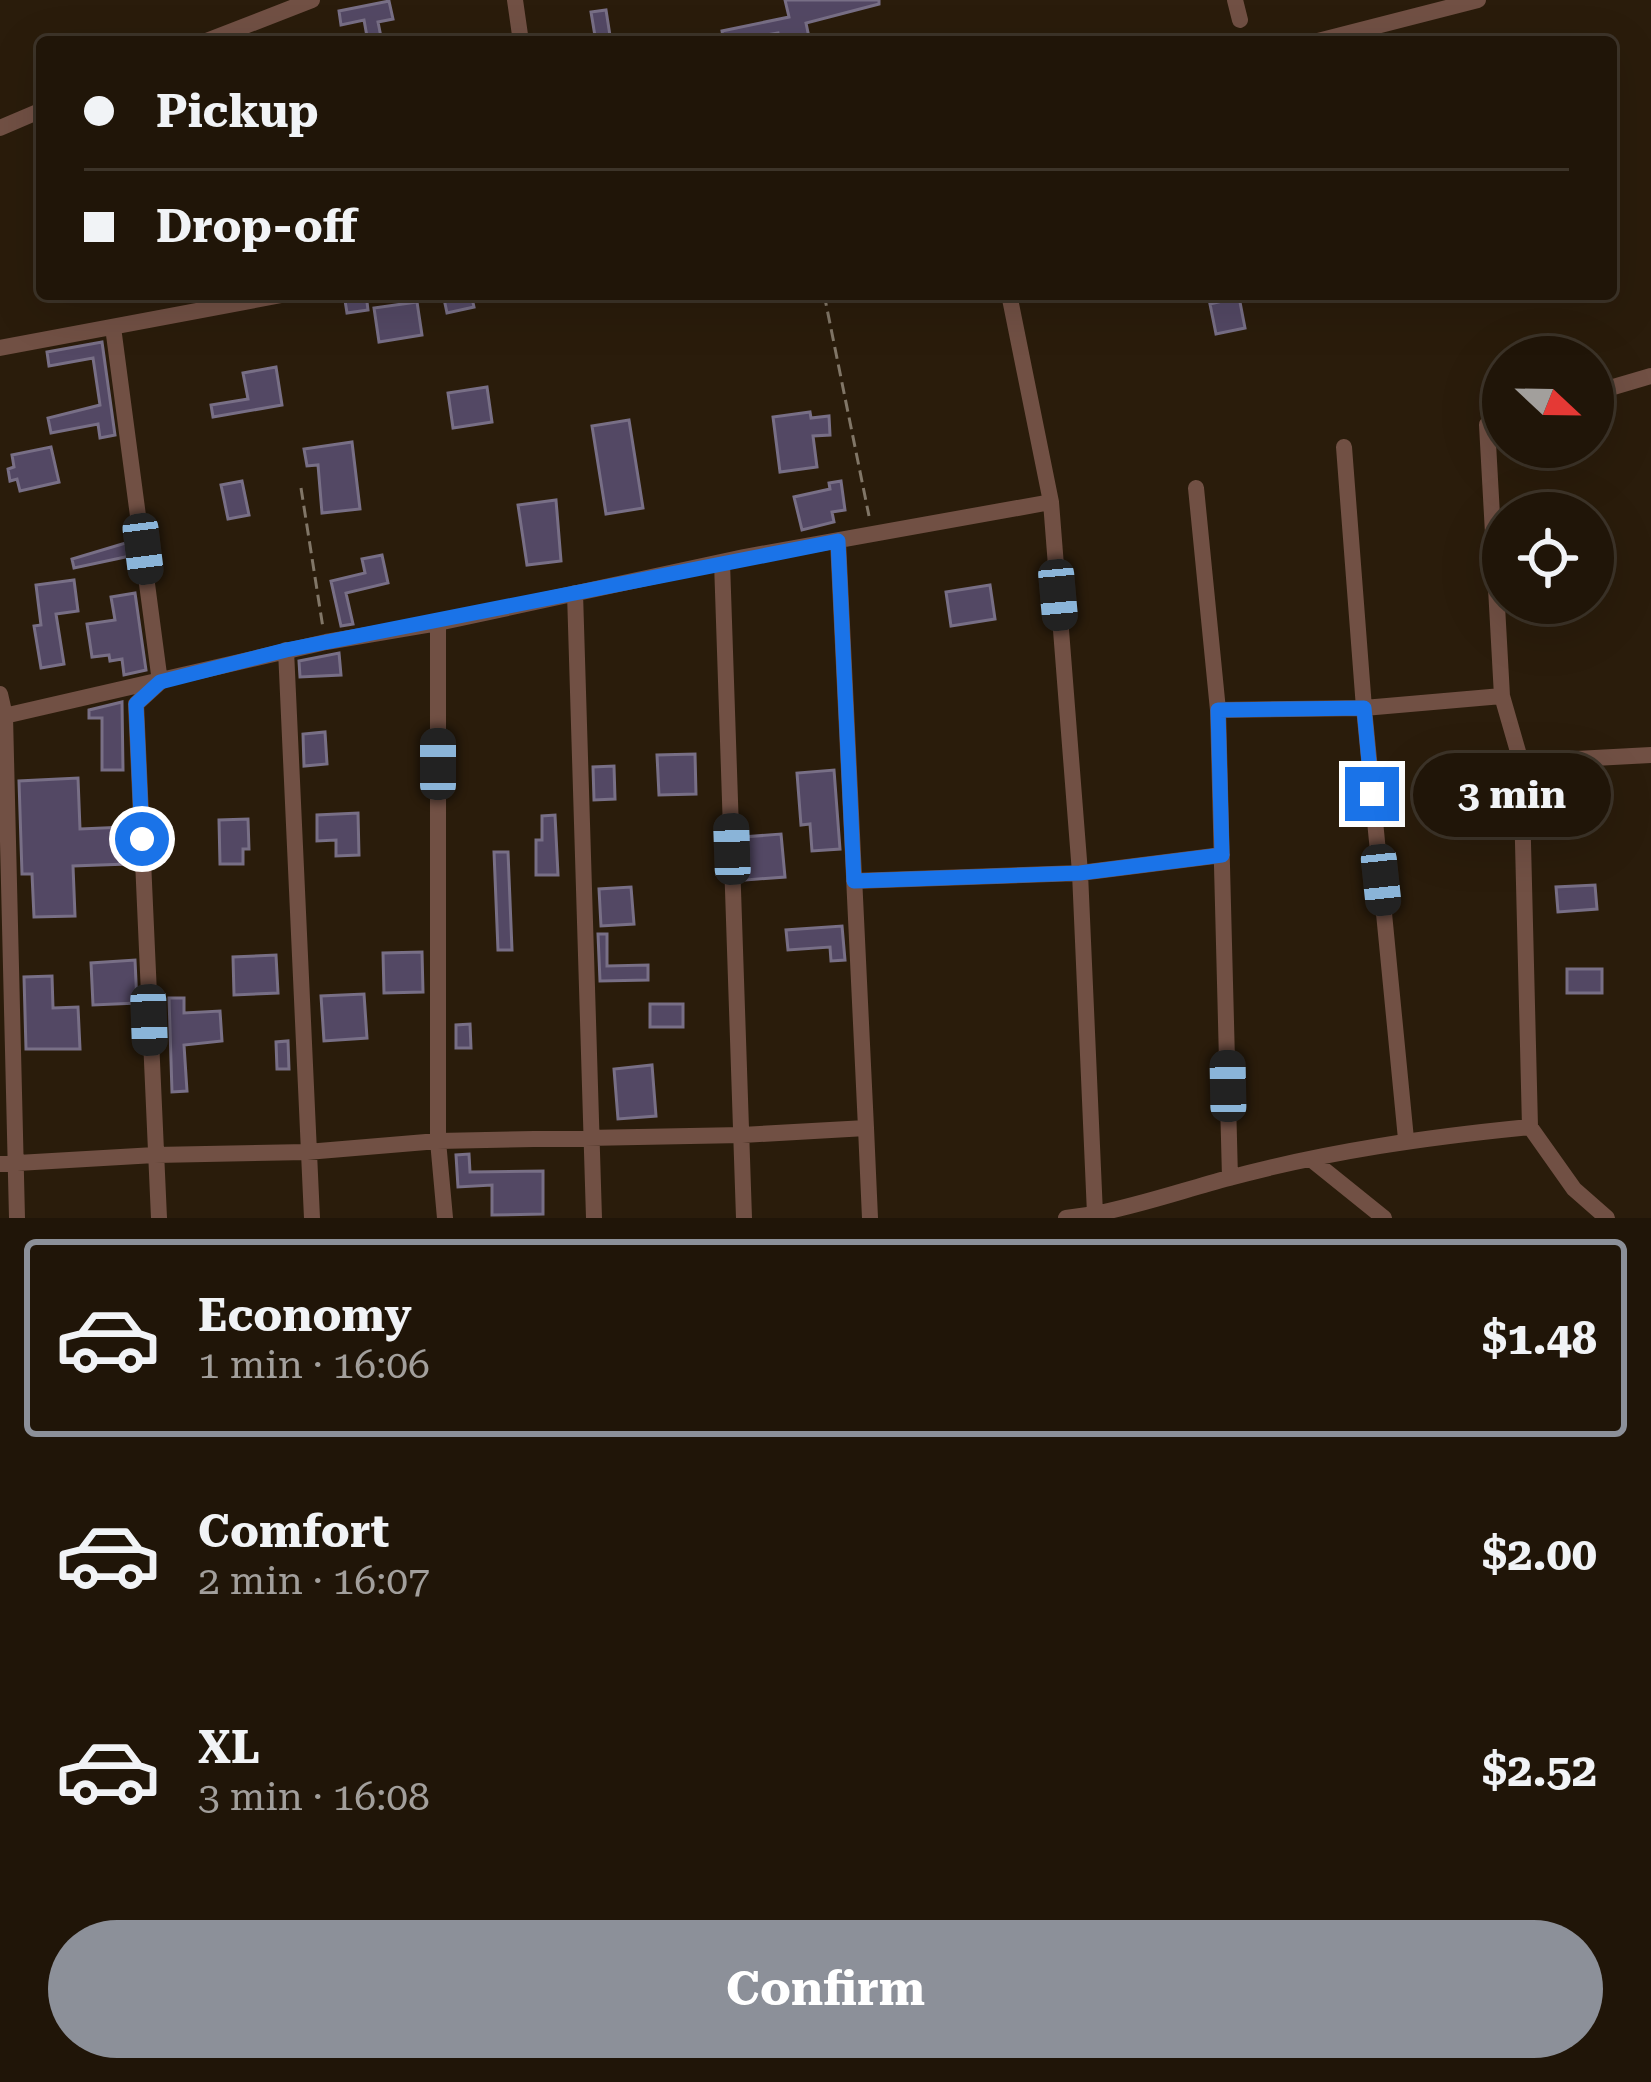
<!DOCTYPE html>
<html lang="en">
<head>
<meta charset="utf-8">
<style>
	body { margin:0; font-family:"Roboto Serif",serif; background:#281e12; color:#f1f3f6; height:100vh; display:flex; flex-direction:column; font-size:45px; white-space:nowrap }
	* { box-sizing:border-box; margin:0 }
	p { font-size:39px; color:#a29f9c }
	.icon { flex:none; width:66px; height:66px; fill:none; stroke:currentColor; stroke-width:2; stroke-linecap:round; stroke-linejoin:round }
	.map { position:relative; height:1218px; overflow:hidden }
	.details { display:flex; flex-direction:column; background:#201508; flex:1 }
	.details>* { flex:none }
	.hud { position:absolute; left:36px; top:36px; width:1581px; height:264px; border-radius:12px; box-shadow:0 12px 48px #0002,0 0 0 3px #3d3429; display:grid; align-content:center; height:264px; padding:0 48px; background:#201508 }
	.needle { width:78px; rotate:112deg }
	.tools { position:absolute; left:1482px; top:336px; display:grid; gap:24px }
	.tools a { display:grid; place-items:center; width:132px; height:132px; border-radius:50%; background:#201508; box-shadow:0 12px 48px #0002,0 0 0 3px #3d3429; font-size:60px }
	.end { position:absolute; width:54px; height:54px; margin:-27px; border:15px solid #1a73e8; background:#fff; box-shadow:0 0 0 6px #fff }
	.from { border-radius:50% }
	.bubble { position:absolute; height:84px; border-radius:42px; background:#201508; box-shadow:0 12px 48px #0002,0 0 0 3px #3d3429; font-size:39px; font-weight:700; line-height:84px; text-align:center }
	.car { position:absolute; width:36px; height:72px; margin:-36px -18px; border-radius:15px; box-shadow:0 0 9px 3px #0007; background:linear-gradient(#222 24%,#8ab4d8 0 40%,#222 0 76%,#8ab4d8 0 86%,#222 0) }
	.hud b { display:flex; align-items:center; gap:42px; height:114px; font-size:45px }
	.hud b+b { border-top:3px solid #3d3429 }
	.hud i { width:30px; height:30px; background:#f1f3f6 }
	ul { padding:21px 0 0; list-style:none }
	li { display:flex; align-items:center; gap:36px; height:198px; margin:0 24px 18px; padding:0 24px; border:6px solid transparent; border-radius:12px }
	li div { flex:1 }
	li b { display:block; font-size:45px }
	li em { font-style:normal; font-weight:700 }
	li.on { border-color:#8c9099 }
	li>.icon { width:108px; height:108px; stroke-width:1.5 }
	.cta { display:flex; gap:24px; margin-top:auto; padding:24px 48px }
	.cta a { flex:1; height:138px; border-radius:72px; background:#8c9099; color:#fff; font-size:48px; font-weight:700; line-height:138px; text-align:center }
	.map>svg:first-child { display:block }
</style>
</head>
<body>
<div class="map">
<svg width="1651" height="1218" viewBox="0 0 1651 1218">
	<rect width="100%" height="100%" fill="#2a1c0b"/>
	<path fill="#534864" stroke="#786f86" stroke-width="3" d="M785 0H879V4L806 23 810 42H780L778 33 724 42 722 31 789 17Z
		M389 1 393 19 378 22 382 42H368L364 20 341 25 339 11Z
		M606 10 611 42H596L591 12Z
		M344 294H366L368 310 347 313Z
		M443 294H471L474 307 447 313Z
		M1239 297 1245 328 1216 334 1210 304Z
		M417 302 422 335 379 342 374 308Z
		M102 342 115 435 100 438 98 424 51 433 48 418 100 405 93 358 49 366 47 352Z
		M276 367 282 405 213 417 211 405 248 399 243 373Z
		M487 387 492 422 453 428 448 393Z
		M810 412 811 418 829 416 830 435 813 436 817 467 780 472 773 417Z
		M629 420 643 508 606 514 592 426Z
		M352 442 360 509 322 513 318 465 307 466 304 449Z
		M51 447 59 482 20 491 17 479 10 481 8 469 14 467 12 455Z
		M242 481 249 515 228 519 221 485Z
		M841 481 845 510 832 512 834 522 802 530 794 497 830 489 829 483Z
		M556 500 561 561 527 565 518 505Z
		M129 542 130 556 74 568 72 559Z
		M382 555 388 583 346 593 353 624 341 626 331 581 365 573 362 559Z
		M74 580 78 611 56 614 64 664 41 668 34 626 41 625 36 585Z
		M990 585 995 619 951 626 946 592Z
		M135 593 146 670 124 675 122 659 110 661 109 655 92 657 87 624 115 620 111 597Z
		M339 653 341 675 300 677 299 661Z
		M122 702 123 770H102V718H89V710Z
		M325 732 327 764 304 766 303 734Z
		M695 754 696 794 659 795 657 755Z
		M614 766 615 799 594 800 593 767Z
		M834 770 840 849 812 851 810 824 801 825 797 773Z
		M78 778 80 829 125 827 127 864 73 866 75 916 34 917 32 874H22L19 781Z
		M358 813 359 855 336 856V840L317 841V815Z
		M555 815 558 875H536V840H542V816Z
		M248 819 249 849H243V864H220L219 820Z
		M781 834 785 877 746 880 744 837Z
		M494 852H508L512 950H498Z
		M1595 885 1597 909 1558 912 1556 887Z
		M631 887 634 924 601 926 599 889Z
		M842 926 845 960 831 961 830 947 788 950 786 930Z
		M598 934H607V966L648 965V980L600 981Z
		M422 952 423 992 384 993 383 953Z
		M276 955 278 993 234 995 233 957Z
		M135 960 137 1003 93 1005 91 963Z
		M1567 969H1602V993H1567Z
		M52 976 53 1008 78 1007 80 1049H26L24 977Z
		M364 994 367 1038 324 1041 321 996Z
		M169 998H184V1013L220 1011 222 1041 184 1045 187 1091 172 1092Z
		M650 1004H683V1027H650Z
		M470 1024 471 1048H456V1025Z
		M288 1041 289 1069H277L276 1042Z
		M652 1065 656 1116 618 1119 614 1069Z
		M469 1154 470 1172 543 1171V1214L492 1215V1185L458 1187 456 1155Z"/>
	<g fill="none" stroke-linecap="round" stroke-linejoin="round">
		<path stroke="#817667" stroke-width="3" stroke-dasharray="12 6" stroke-linecap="butt" d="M824 294 869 516
			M301 488 323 628"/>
		<path stroke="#715044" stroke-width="16" d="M515 0 521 42
			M1235 0 1240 20
			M204 42 312 0
			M1314 42 1478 0
			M0 128 42 110
			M1009 294 1051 502 1080 873 1095 1214 1066 1218
			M113 327 160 682 136 704 159 1218
			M0 348 287 294
			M1593 393 1651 376
			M1344 447 1364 708 1406 1139
			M1196 488 1218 710 1230 1178
			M838 541 866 1128
			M722 562 744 1218
			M575 593 594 1218
			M438 623V1141L445 1218
			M286 650 312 1218
			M0 694 5 716 17 1218
			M1502 696 1487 425 1503 420
			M1218 710 1364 708 1502 696 1521 762 1651 755
			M0 717 326 642 438 623 744 557 1051 502
			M1521 762 1530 1127 1574 1189 1607 1218
			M854 881 1080 873 1222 855
			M1312 1160 1384 1218
			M0 1164 155 1155 307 1152 438 1141 742 1135 866 1128 870 1218
			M1095 1214C1141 1205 1184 1190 1229 1178 1329 1151 1428 1137 1530 1127"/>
	</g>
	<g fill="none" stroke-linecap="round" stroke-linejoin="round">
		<path stroke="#1a73e8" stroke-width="15" d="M142 839 136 704 160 682 286 650 838 541 854 881 1080 873 1222 855 1218 710 1364 708 1372 794"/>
	</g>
</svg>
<div class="tools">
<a><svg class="needle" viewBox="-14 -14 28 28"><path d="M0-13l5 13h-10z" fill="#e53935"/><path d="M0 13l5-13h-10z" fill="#a29f9c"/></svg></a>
<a><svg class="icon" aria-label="locate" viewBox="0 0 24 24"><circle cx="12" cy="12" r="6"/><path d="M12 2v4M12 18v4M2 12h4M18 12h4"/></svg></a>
</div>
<i class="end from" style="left:142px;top:839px"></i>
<i class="end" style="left:1372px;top:794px"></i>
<div class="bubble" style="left:1413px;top:753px;width:198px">3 min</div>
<i class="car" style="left:143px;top:549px;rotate:173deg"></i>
<i class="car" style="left:1058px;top:595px;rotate:175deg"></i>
<i class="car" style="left:438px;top:764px;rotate:0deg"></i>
<i class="car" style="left:732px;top:849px;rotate:358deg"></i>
<i class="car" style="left:1381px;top:880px;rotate:174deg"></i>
<i class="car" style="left:149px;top:1020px;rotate:178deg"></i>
<i class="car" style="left:1228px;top:1086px;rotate:359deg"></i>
<div class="hud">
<b><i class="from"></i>Pickup</b>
<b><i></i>Drop-off</b>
</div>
</div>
<section class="details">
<ul>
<li class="on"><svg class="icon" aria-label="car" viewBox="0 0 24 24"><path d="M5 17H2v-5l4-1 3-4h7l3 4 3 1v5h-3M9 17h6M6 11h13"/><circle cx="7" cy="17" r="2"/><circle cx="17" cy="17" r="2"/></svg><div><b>Economy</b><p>1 min · 16:06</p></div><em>$1.48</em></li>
<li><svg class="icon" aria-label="car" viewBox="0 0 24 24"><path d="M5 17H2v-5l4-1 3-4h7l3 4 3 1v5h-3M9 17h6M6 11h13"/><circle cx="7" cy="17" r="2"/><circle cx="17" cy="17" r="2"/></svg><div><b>Comfort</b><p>2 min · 16:07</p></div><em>$2.00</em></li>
<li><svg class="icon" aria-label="car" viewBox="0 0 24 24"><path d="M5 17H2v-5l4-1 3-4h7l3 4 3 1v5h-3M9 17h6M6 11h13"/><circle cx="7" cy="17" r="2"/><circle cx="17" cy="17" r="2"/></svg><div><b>XL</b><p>3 min · 16:08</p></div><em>$2.52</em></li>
</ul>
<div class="cta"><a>Confirm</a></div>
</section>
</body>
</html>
